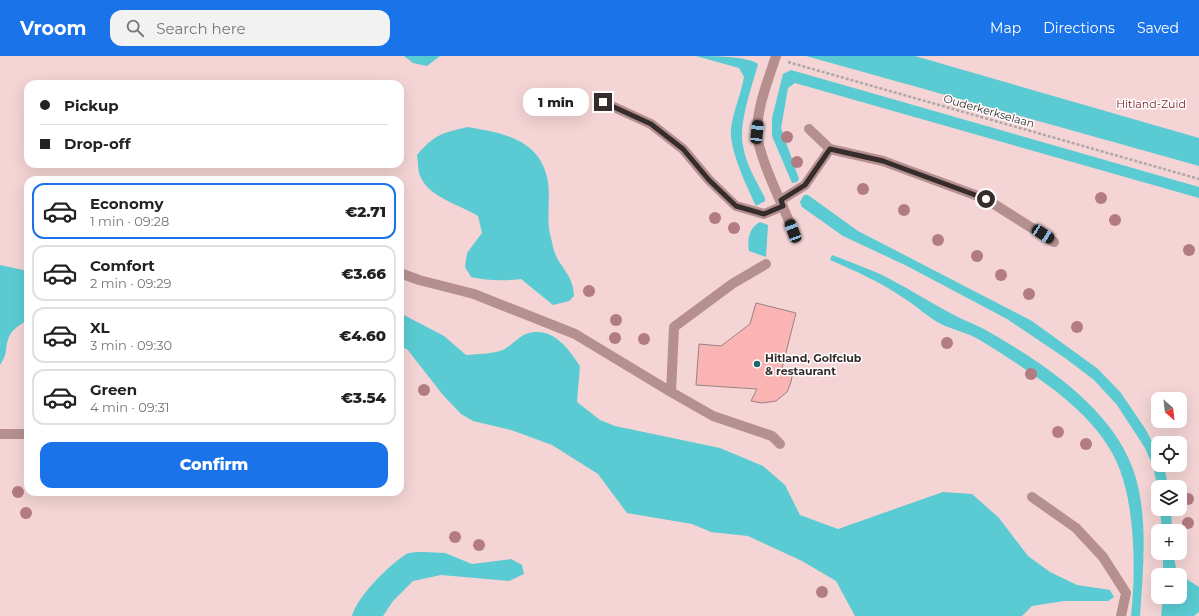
<!DOCTYPE html>
<html lang="en">
<head>
<meta charset="utf-8">
<style>
	body { margin:0; font-family:Montserrat,sans-serif; background:#f2f2f2; color:#222; height:100vh; display:flex; flex-direction:column; font-size:15px; white-space:nowrap }
	* { box-sizing:border-box; margin:0 }
	p { font-size:13px; color:#767676 }
	.icon { flex:none; width:22px; height:22px; fill:none; stroke:currentColor; stroke-width:2; stroke-linecap:round; stroke-linejoin:round }
	.map { position:relative; flex:1; overflow:hidden }
	.panel { position:absolute; left:24px; top:120px; width:380px; height:320px; display:flex; flex-direction:column; background:#fff; border-radius:12px; box-shadow:0 4px 16px #0002 }
	.panel>* { flex:none }
	.hud { position:absolute; left:24px; top:24px; width:380px; height:88px; border-radius:12px; box-shadow:0 4px 16px #0002; display:grid; align-content:center; height:88px; padding:0 16px; background:#fff }
	.needle { width:26px; rotate:152deg }
	.controls { position:absolute; left:1151px; top:336px; display:grid; gap:8px }
	.controls a { display:grid; place-items:center; width:36px; height:36px; border-radius:8px; background:#fff; box-shadow:0 4px 16px #0002; font-size:20px }
	.end { position:absolute; width:18px; height:18px; margin:-9px; border:5px solid #372c2c; background:#fff; box-shadow:0 0 0 2px #fff }
	.from { border-radius:50% }
	.bubble { position:absolute; height:28px; border-radius:12px; background:#fff; box-shadow:0 4px 16px #0002; font-size:13px; font-weight:800; line-height:28px; text-align:center }
	.car { position:absolute; width:12px; height:24px; margin:-12px -6px; border-radius:5px; box-shadow:0 0 3px 1px #0007; background:linear-gradient(#222 24%,#8ab4d8 0 40%,#222 0 76%,#8ab4d8 0 86%,#222 0) }
	.hud b { display:flex; align-items:center; gap:14px; height:38px; font-size:15px }
	.hud b+b { border-top:1px solid #e0e0e0 }
	.hud i { width:10px; height:10px; background:#222 }
	ul { padding:7px 0 0; list-style:none }
	li { display:flex; align-items:center; gap:12px; height:56px; margin:0 8px 6px; padding:0 8px; border:2px solid #e0e0e0; border-radius:12px }
	li div { flex:1 }
	li b { display:block; font-size:15px }
	li em { font-style:normal; font-weight:800 }
	li.active { border-color:#1a73e8 }
	li>.icon { width:36px; height:36px; stroke-width:1.5 }
	.cta { display:flex; gap:8px; margin-top:auto; padding:8px 16px }
	.cta a { flex:1; height:46px; border-radius:12px; background:#1a73e8; color:#fff; font-size:16px; font-weight:800; line-height:46px; text-align:center }
	header { display:flex; align-items:center; gap:24px; box-sizing:border-box; height:56px; padding:0 20px; background:#1a73e8; color:#fff }
	header strong { font-size:19px }
	nav { display:flex; gap:22px; margin-inline-start:auto; font-size:14px }
	.search { width:280px; height:36px; background:#f2f2f2; display:flex; align-items:center; gap:10px; box-sizing:border-box; padding:0 14px; border-radius:12px; color:#767676; font-size:15px }
	.map>svg:first-child { display:block }
</style>
</head>
<body>
<header>
<strong>Vroom</strong>
<div class="search"><svg class="icon" aria-label="search" viewBox="0 0 24 24"><circle cx="10" cy="10" r="6"/><path d="M15 15l6 6"/></svg>Search here</div>
<nav><a>Map</a><a>Directions</a><a>Saved</a></nav>
</header>
<div class="map">
<svg width="1199" height="560" viewBox="0 0 1199 560">
	<rect width="100%" height="100%" fill="#fcf6f6"/>
	<path fill="#f4d4d4" fill-rule="evenodd" d="M0 0H1199V560H0ZM28 28H400V108H28ZM28 124H400V436H28ZM1158 343H1180V365H1158ZM1158 387H1180V409H1158ZM1158 431H1180V453H1158ZM1158 475H1180V497H1158ZM1158 519H1180V541H1158Z"/>
	<path fill="#5acbd2" d="M404 0H440L427 10 413 7Z
		M696 0C714 0 746 0 758 8 752 31 738 68 743 90 746 109 757 126 765 142V145L756 150C747 131 729 93 731 73 733 56 741 38 744 21L739 12Z
		M806 0H915L1199 82V110Z
		M791 14 1199 131V142L795 27 788 32 781 72 799 123 797 126 792 127 772 80V62L783 18Z
		M468 71C501 77 538 82 547 121 551 138 547 156 549 173 550 179 552 185 553 191 557 210 574 218 574 240L569 245 553 249 521 223C504 225 488 225 471 221L465 211 467 197 482 177 478 160C459 148 426 141 419 117 418 112 418 105 417 99 435 78 442 77 468 71Z
		M804 139H808L858 175 1032 265 1098 313 1121 337 1146 374 1158 397V409H1164L1168 431H1158V434L1153 410 1145 392 1117 349 1094 324 1065 302 1007 263 907 210 843 180 802 151 800 146Z
		M760 166 768 169 766 201 749 195C747 183 749 172 760 166Z
		M832 199C848 205 864 211 880 218 905 230 929 246 954 259 965 265 978 269 989 276 1043 307 1111 352 1133 413 1149 459 1143 512 1140 560H1131C1136 517 1135 454 1120 414 1103 368 1058 335 1019 309 1003 299 987 287 970 279 962 276 953 273 945 270 929 263 917 250 902 241 879 225 855 215 830 204Z
		M0 209 28 215V264C21 268 12 273 9 281 4 293 9 296 0 309Z
		M400 257 444 280 466 299C477 298 493 298 503 294 511 290 518 281 526 278 552 269 568 292 580 310L577 346 600 364 615 370 720 392 763 410 785 429 800 459 838 473 943 436 972 438 999 462 1028 500 1050 516 1077 529 1110 534 1114 541 1108 545H1064L1032 550 1022 560H855L836 525 802 505 748 480 711 476 692 468 627 457 598 418 552 389 511 374 473 365 461 358 443 339 407 293 400 291Z
		M1160 453H1171L1172 475H1162Z
		M423 496 445 497 472 508 511 503 522 509 524 518 509 525 441 519 413 525 393 545 383 560H352C357 541 388 510 405 499 409 496 417 496 423 496Z
		M1163 497H1173L1176 512 1180 519H1163Z
		M1180 519 1199 531V556L1194 560H1161L1163 541H1180Z"/>
	<path fill="#fab4b4" stroke="#9b8181" d="M756 247 796 257 781 316 793 315 791 326 787 336 776 345 762 347 751 345 757 333 696 329 699 288 721 290 750 268Z"/>
	<g fill="none" stroke-linecap="round" stroke-linejoin="round">
		<path stroke="#afa7a7" stroke-width="2.5" stroke-dasharray="3 2" stroke-linecap="butt" d="M788 6 1199 123"/>
		<path stroke="#b5908f" stroke-width="10" d="M776 0C768 24 758 49 757 74 756 97 784 151 793 175
			M603 46 651 68 683 93 709 124 736 150 764 158 783 150
			M830 93 883 105 986 143 1054 186
			M781 144 805 129 830 93 809 73
			M766 208 732 228 674 271 671 336 713 360 772 380 780 388
			M400 217 419 224 474 238 575 278 671 336
			M0 378H28
			M1032 441 1076 472 1103 501 1126 537 1121 560"/>
	</g>
	<g fill="#b37b82">
		<circle cx="787" cy="81" r="6"/>
		<circle cx="797" cy="106" r="6"/>
		<circle cx="863" cy="133" r="6"/>
		<circle cx="1101" cy="142" r="6"/>
		<circle cx="904" cy="154" r="6"/>
		<circle cx="715" cy="162" r="6"/>
		<circle cx="1115" cy="164" r="6"/>
		<circle cx="734" cy="172" r="6"/>
		<circle cx="938" cy="184" r="6"/>
		<circle cx="1189" cy="194" r="6"/>
		<circle cx="977" cy="200" r="6"/>
		<circle cx="1001" cy="219" r="6"/>
		<circle cx="589" cy="235" r="6"/>
		<circle cx="1029" cy="238" r="6"/>
		<circle cx="616" cy="264" r="6"/>
		<circle cx="1077" cy="271" r="6"/>
		<circle cx="615" cy="282" r="6"/>
		<circle cx="644" cy="283" r="6"/>
		<circle cx="947" cy="287" r="6"/>
		<circle cx="1031" cy="318" r="6"/>
		<circle cx="424" cy="334" r="6"/>
		<circle cx="1058" cy="376" r="6"/>
		<circle cx="1086" cy="388" r="6"/>
		<circle cx="18" cy="436" r="6"/>
		<circle cx="1188" cy="443" r="6"/>
		<circle cx="26" cy="457" r="6"/>
		<circle cx="1188" cy="467" r="6"/>
		<circle cx="455" cy="481" r="6"/>
		<circle cx="479" cy="489" r="6"/>
		<circle cx="822" cy="536" r="6"/>
	</g>
	<g fill="none" stroke-linecap="round" stroke-linejoin="round">
		<path stroke="#372c2c" stroke-width="5" d="M603 46 651 68 683 93 709 124 736 150 764 158 783 150 781 144 805 129 830 93 883 105 986 143"/>
	</g>
	<circle fill="#1c696e" stroke="#fff" stroke-width="1.5" cx="757" cy="308" r="4"/>
	<g text-anchor="middle" stroke-width="3" stroke-linejoin="round" paint-order="stroke">
		<g font-size="11" fill="#781624" stroke="#fff">
			<text x="1151" y="52">Hitland-Zuid</text>
		</g>
		<g font-size="11" fill="#372c2c" stroke="#fff">
			<text transform="translate(989 55) rotate(16)" y="4">Ouderkerkselaan</text>
		</g>
		<g font-size="11" font-weight="bold" fill="#372c2c" stroke="#fff" text-anchor="start">
			<text x="765" y="306">Hitland, Golfclub<tspan x="765" dy="13">&amp; restaurant</tspan></text>
		</g>
	</g>
</svg>
<div class="controls">
<a><svg class="needle" viewBox="-14 -14 28 28"><path d="M0-13l5 13h-10z" fill="#e53935"/><path d="M0 13l5-13h-10z" fill="#767676"/></svg></a>
<a><svg class="icon" aria-label="locate" viewBox="0 0 24 24"><circle cx="12" cy="12" r="6"/><path d="M12 2v4M12 18v4M2 12h4M18 12h4"/></svg></a>
<a><svg class="icon" aria-label="layers" viewBox="0 0 24 24"><path d="M12 4l9 5-9 5-9-5zM3 14l9 5 9-5"/></svg></a>
<a>+</a>
<a>−</a>
</div>
<i class="end from" style="left:986px;top:143px"></i>
<i class="end" style="left:603px;top:46px"></i>
<div class="bubble" style="left:523px;top:32px;width:66px">1 min</div>
<i class="car" style="left:757px;top:76px;rotate:6deg"></i>
<i class="car" style="left:793px;top:175px;rotate:339deg"></i>
<i class="car" style="left:1043px;top:178px;rotate:123deg"></i>
<div class="hud">
<b><i class="from"></i>Pickup</b>
<b><i></i>Drop-off</b>
</div>
<section class="panel">
<ul>
<li class="active"><svg class="icon" aria-label="car" viewBox="0 0 24 24"><path d="M5 17H2v-5l4-1 3-4h7l3 4 3 1v5h-3M9 17h6M6 11h13"/><circle cx="7" cy="17" r="2"/><circle cx="17" cy="17" r="2"/></svg><div><b>Economy</b><p>1 min · 09:28</p></div><em>€2.71</em></li>
<li><svg class="icon" aria-label="car" viewBox="0 0 24 24"><path d="M5 17H2v-5l4-1 3-4h7l3 4 3 1v5h-3M9 17h6M6 11h13"/><circle cx="7" cy="17" r="2"/><circle cx="17" cy="17" r="2"/></svg><div><b>Comfort</b><p>2 min · 09:29</p></div><em>€3.66</em></li>
<li><svg class="icon" aria-label="car" viewBox="0 0 24 24"><path d="M5 17H2v-5l4-1 3-4h7l3 4 3 1v5h-3M9 17h6M6 11h13"/><circle cx="7" cy="17" r="2"/><circle cx="17" cy="17" r="2"/></svg><div><b>XL</b><p>3 min · 09:30</p></div><em>€4.60</em></li>
<li><svg class="icon" aria-label="car" viewBox="0 0 24 24"><path d="M5 17H2v-5l4-1 3-4h7l3 4 3 1v5h-3M9 17h6M6 11h13"/><circle cx="7" cy="17" r="2"/><circle cx="17" cy="17" r="2"/></svg><div><b>Green</b><p>4 min · 09:31</p></div><em>€3.54</em></li>
</ul>
<div class="cta"><a>Confirm</a></div>
</section>
</div>
</body>
</html>
